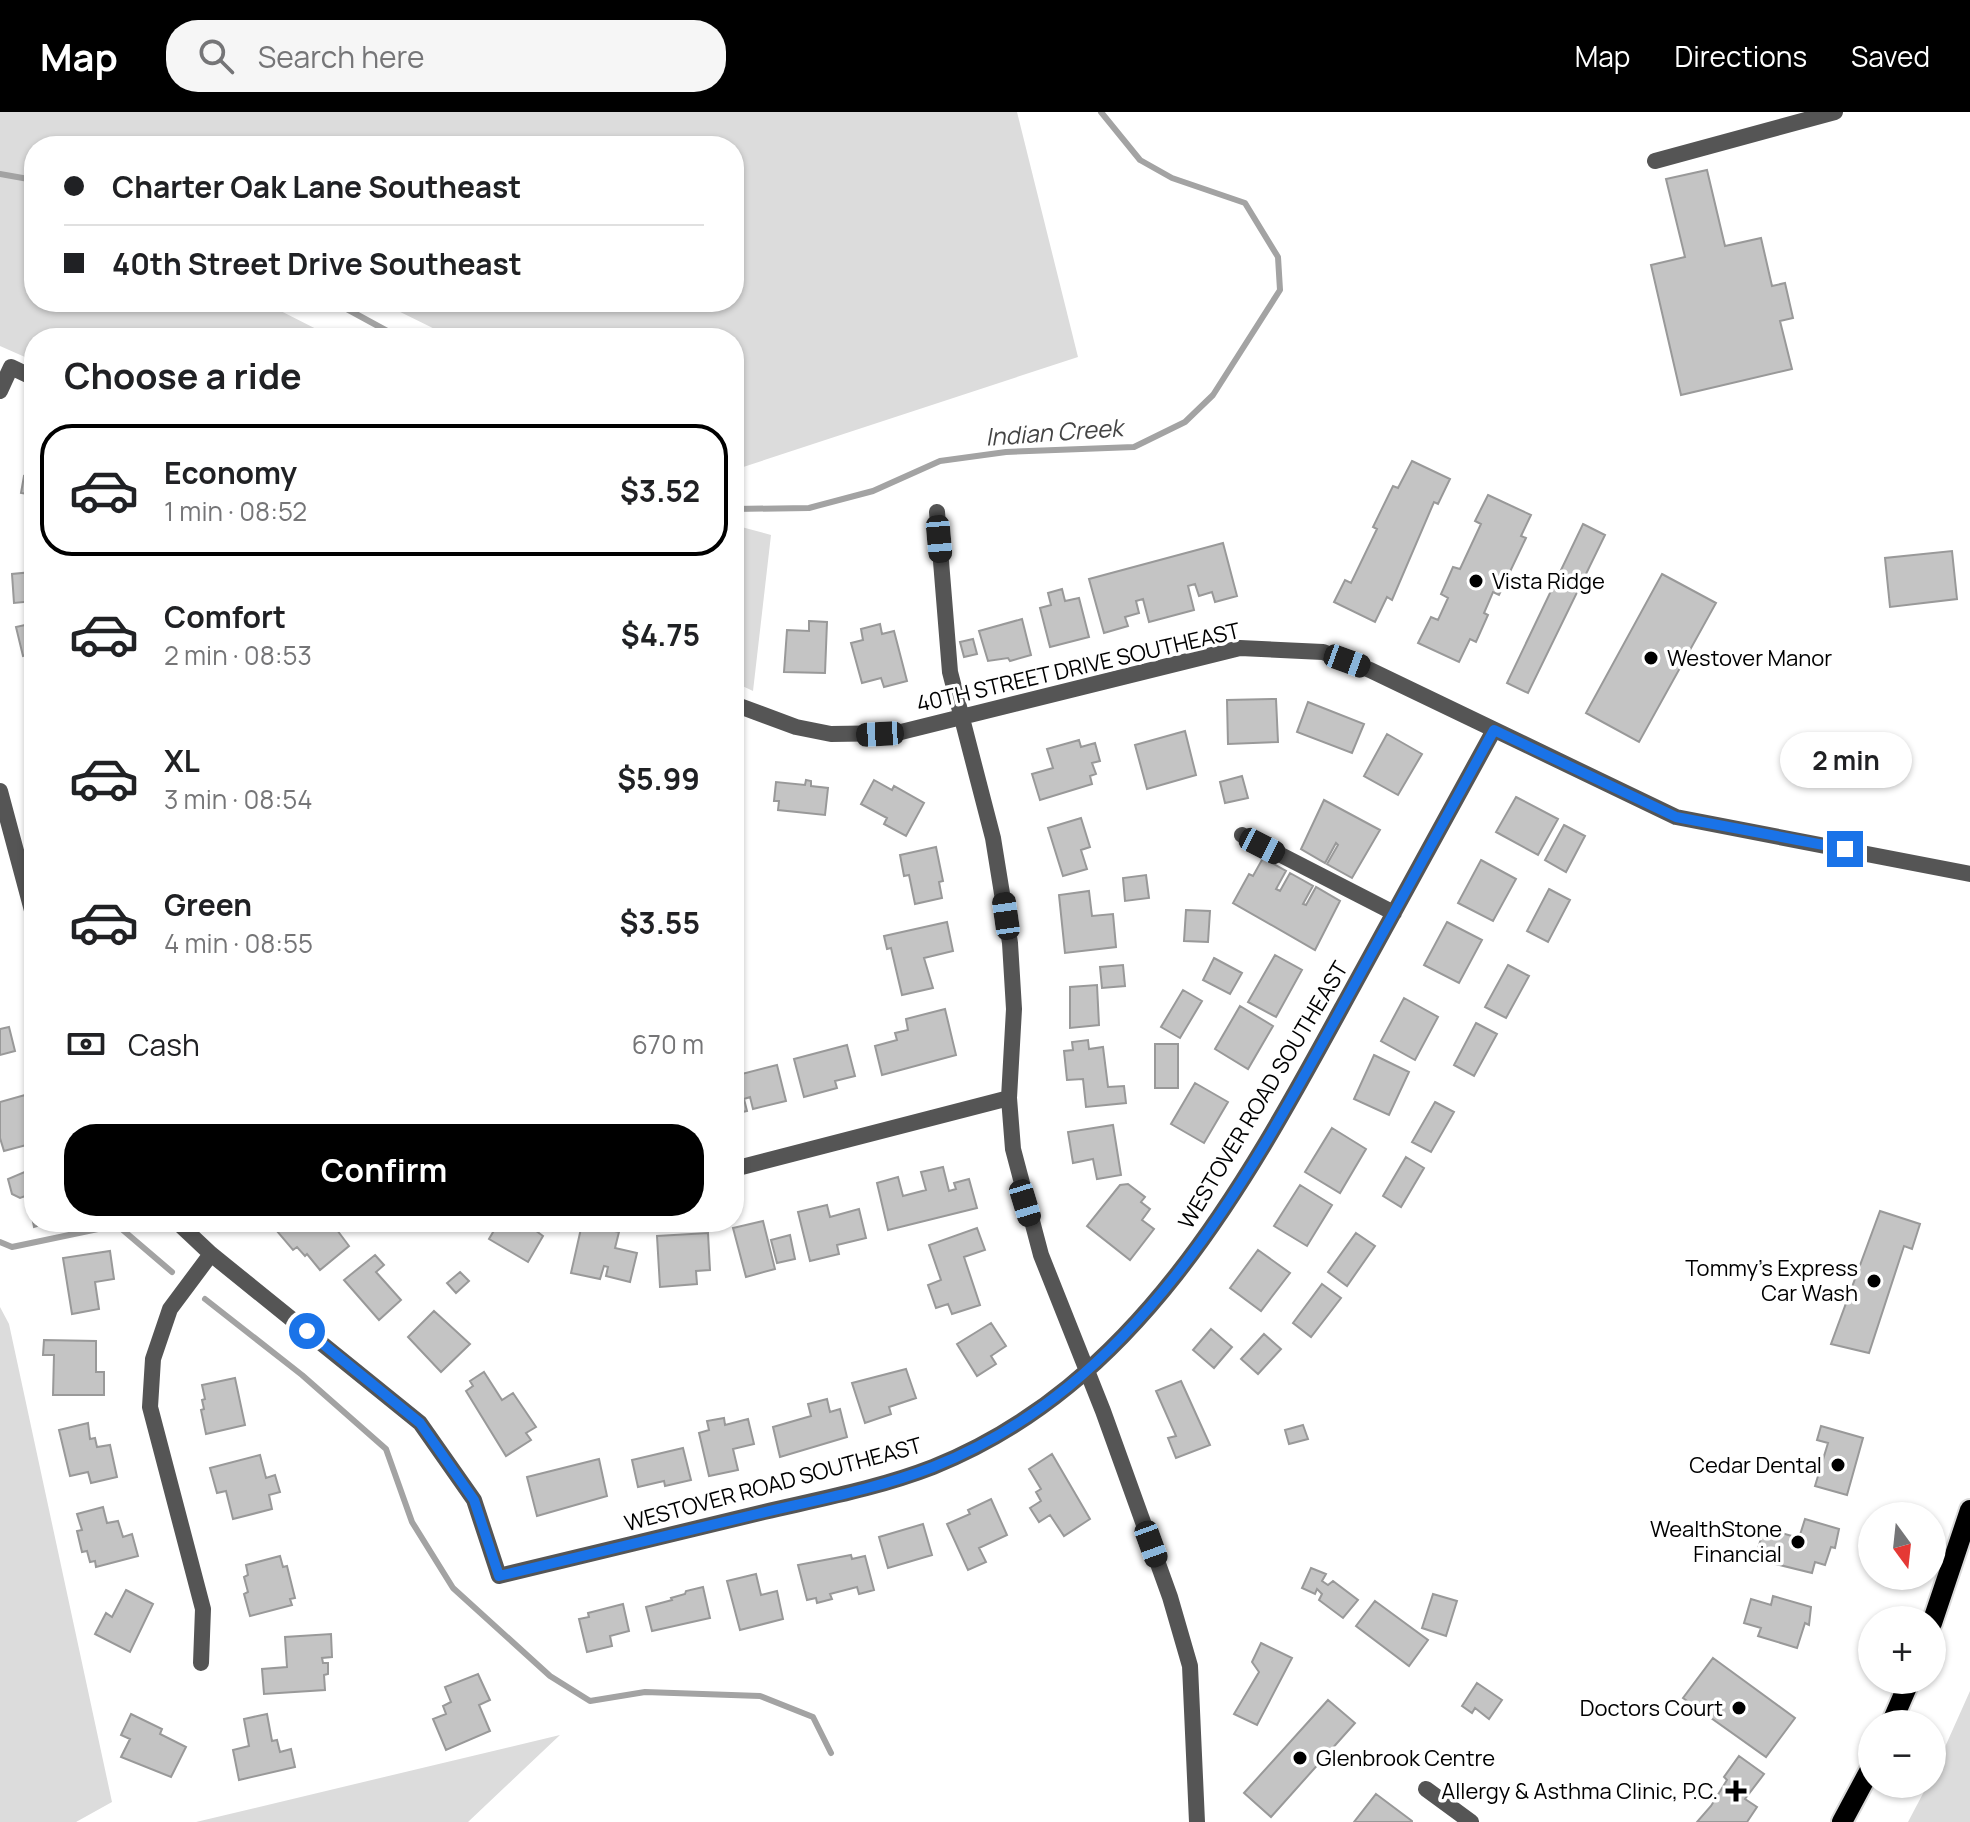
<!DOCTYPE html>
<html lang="en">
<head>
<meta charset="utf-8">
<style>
	body { margin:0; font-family:Manrope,sans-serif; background:#f6f6f6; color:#202124; height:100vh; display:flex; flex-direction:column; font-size:30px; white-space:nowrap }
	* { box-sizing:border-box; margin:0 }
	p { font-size:26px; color:#757577 }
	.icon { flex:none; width:44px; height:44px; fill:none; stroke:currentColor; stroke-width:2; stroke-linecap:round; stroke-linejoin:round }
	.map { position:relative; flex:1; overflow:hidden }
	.drawer { position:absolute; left:24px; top:216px; width:720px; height:904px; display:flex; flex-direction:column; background:#fff; border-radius:32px; box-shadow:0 2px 6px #0004 }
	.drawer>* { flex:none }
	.hud { position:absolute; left:24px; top:24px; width:720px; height:176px; border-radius:32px; box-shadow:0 2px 6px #0004; display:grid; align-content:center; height:176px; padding:0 40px; background:#fff }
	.needle { width:52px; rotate:165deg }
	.buttons { position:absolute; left:1858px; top:1390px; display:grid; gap:16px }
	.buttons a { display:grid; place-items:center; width:88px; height:88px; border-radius:50%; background:#fff; box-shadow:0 2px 6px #0004; font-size:40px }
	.end { position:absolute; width:36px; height:36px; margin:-18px; border:10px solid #1a73e8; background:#fff; box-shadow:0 0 0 4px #fff }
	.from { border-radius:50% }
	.bubble { position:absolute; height:56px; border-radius:28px; background:#fff; box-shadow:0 2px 6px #0004; font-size:26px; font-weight:700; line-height:56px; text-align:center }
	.car { position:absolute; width:24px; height:48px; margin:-24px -12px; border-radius:10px; box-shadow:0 0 6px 2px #0007; background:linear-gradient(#222 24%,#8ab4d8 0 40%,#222 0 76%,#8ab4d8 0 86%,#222 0) }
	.hud b { display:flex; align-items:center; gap:28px; height:76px; font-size:30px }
	.hud b+b { border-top:2px solid #e0e0e0 }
	.hud i { width:20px; height:20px; background:#202124 }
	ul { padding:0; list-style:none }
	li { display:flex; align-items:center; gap:24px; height:132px; margin:0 16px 12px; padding:0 24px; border:4px solid transparent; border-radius:32px }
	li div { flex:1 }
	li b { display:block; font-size:30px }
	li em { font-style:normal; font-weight:700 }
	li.on { border-color:#000 }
	li>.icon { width:72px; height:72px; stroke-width:1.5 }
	h2 { padding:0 40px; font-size:36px; line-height:96px }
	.pay { display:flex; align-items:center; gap:20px; height:88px; padding:0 40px; font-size:30px }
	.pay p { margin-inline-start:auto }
	.button { display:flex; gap:16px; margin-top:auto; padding:16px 40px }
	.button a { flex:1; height:92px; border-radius:32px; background:#000; color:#fff; font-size:32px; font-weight:700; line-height:92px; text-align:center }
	header { display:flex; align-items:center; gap:48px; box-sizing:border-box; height:112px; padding:0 40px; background:#000; color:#fff }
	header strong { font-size:38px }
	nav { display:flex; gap:44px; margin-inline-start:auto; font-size:28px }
	.search { width:560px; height:72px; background:#f6f6f6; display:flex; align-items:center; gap:20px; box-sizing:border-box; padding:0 28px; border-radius:32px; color:#757577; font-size:30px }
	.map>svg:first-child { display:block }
</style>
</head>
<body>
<header>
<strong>Map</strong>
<div class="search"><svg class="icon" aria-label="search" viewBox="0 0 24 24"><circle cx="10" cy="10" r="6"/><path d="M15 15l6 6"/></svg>Search here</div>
<nav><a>Map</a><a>Directions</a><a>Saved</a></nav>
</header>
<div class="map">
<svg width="1970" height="1710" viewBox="0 0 1970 1710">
	<rect width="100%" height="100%" fill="#fff"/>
	<path fill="#dcdcdc" d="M0 0H1017L1078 245 734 358V226H453L380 190H734V34H34V190H263L334 226H34V249L0 234Z
		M734 413 771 423 753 579 734 570Z
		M0 1195 9 1212 112 1690 76 1710H0Z
		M1970 1579V1710H1908L1928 1672H1932V1664Z
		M560 1623 468 1710H196Z"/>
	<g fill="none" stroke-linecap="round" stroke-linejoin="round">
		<path stroke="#a3a3a3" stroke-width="6" d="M0 62 34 68
			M334 190 400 226
			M734 397 809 396 873 379 940 349 1006 340 1134 335 1185 310 1213 283 1280 178 1278 145 1245 91 1172 66 1140 48 1101 0
			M0 1130 12 1135 117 1113 172 1160
			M205 1187 302 1263 386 1337 412 1410 453 1476 550 1564 590 1589 645 1580 760 1584 813 1605 831 1641"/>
	</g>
	<path fill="#c4c4c4" stroke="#999" stroke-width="2" d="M1707 58 1725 134 1761 126 1772 174 1785 171 1793 206 1780 209 1792 257 1681 283 1651 153 1685 145 1666 67Z
		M1412 349 1450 367 1438 392 1434 390 1392 488 1387 485 1375 510 1334 490 1345 468 1351 471 1377 417 1373 415 1393 374 1398 376Z
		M24 364 34 366V383L21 381Z
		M1488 383 1531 403 1521 424 1526 426 1499 483 1493 480 1484 501 1488 503 1476 530 1470 527 1459 550 1418 531 1431 505 1438 508 1448 486 1441 482 1453 455 1460 457 1481 412 1475 409Z
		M1583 412 1605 423 1528 581 1507 571Z
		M1223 431 1237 484 1215 490 1212 480 1199 484 1195 472 1188 474 1194 498 1149 510 1143 487 1136 489 1139 501 1125 505 1128 514 1104 521 1089 467Z
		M29 433H34V489L14 491 12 462 32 460Z
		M1952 439 1957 487 1890 495 1885 446Z
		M1662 462 1716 491 1639 630 1586 601Z
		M1062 477 1065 489 1079 486 1089 525 1050 535 1040 496 1051 493 1048 481Z
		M1022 507 1031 543 1010 549 1008 546 988 549 979 519Z
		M809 509 827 510 825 561 784 560 787 518 809 519Z
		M34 511V541L23 544 16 515Z
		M880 512 882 522 894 519 907 569 884 575 881 566 862 571 851 531 863 528 861 517Z
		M973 527 977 542 964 545 960 530Z
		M1276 587 1278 630 1228 632 1227 588Z
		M1308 590 1364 612 1352 641 1297 620Z
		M1185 619 1196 663 1147 677 1135 633Z
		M1387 622 1422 642 1398 683 1364 664Z
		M1079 628 1081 635 1095 631 1100 649 1092 651 1096 662 1090 664 1092 672 1040 688 1032 662 1053 656 1047 637Z
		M1242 664 1248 686 1225 691 1220 670Z
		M806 668 811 669V674L828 676 825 703 778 698 779 689H774L776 670 805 673Z
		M874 668 892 678 894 674 924 691 906 724 884 712 887 706 861 692Z
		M1516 685 1558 707 1538 743 1496 720Z
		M1324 688 1380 718 1352 766 1327 752 1338 733 1336 731 1325 751 1301 737Z
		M1081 706 1090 735 1081 738 1087 757 1063 764 1048 716Z
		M1564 713 1585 724 1566 760 1545 748Z
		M936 735 943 769 939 770 942 786 915 792 909 763 904 764 900 743Z
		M1263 746 1286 759 1276 777 1280 779 1290 761 1313 774 1303 792 1306 793 1316 775 1340 789 1315 838 1233 791 1249 762 1253 764Z
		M1481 748 1516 767 1493 809 1458 791Z
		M1146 763 1149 786 1125 789 1123 766Z
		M1549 777 1570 788 1548 830 1527 819Z
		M1089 779 1092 804 1113 802 1116 835 1065 841 1059 783Z
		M1186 798 1210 799 1208 830 1184 829Z
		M947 810 953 839 924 846 933 876 902 883 891 836 887 837 884 824Z
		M1447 810 1482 828 1459 871 1424 853Z
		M1275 843 1302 858 1276 905 1248 890Z
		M1214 846 1242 861 1230 882 1203 868Z
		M1123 853 1125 874 1102 876 1100 855Z
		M1508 853 1529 864 1506 906 1485 895Z
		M1097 873 1099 913 1070 916V875Z
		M1183 878 1202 889 1180 926 1161 915Z
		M1404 886 1438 905 1415 948 1381 929Z
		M1240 894 1273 914 1248 957 1215 937Z
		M945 897 956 943 882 963 875 934 897 928 895 921 908 918 906 907Z
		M1476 911 1497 922 1474 964 1454 953Z
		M9 915 15 939 0 943V917Z
		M1088 928 1089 937 1103 935 1108 975 1124 974 1126 991 1086 995 1083 967 1067 968 1064 939 1073 938 1072 930Z
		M1155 932H1178V976H1155Z
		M847 933 855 964 835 969 837 976 804 985 794 947Z
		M1374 943 1409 960 1389 1003 1354 987Z
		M777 953 786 989 753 997 750 985 744 987 747 999 734 1002V964Z
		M1195 971 1228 990 1204 1031 1171 1012Z
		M25 983 34 1012V1031L4 1039 0 1026V990Z
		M1435 990 1454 1000 1431 1040 1412 1030Z
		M1113 1013 1121 1063 1097 1067 1093 1047 1073 1051 1068 1020Z
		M1332 1016 1366 1037 1340 1081 1305 1060Z
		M1406 1045 1424 1056 1401 1095 1383 1084Z
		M943 1055 949 1079 956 1077 954 1071 969 1067 977 1096 888 1118 877 1071 898 1065 903 1084 926 1078 921 1060Z
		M34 1056V1110H50L34 1115 28 1083 20 1086 12 1082 8 1067Z
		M1128 1072 1145 1085 1141 1090 1150 1097 1142 1108 1154 1117 1130 1148 1087 1114 1120 1073Z
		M1300 1073 1332 1093 1307 1134 1274 1114Z
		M827 1093 830 1105 859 1097 866 1126 837 1133 839 1142 810 1149 798 1100Z
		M1880 1099 1920 1112 1912 1137 1904 1134 1869 1241 1831 1232Z
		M763 1109 775 1157 746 1165 733 1116Z
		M286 1110H331L349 1134 320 1158 307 1142 305 1144 297 1135 293 1138 276 1118Z
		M499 1110H524L543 1124 528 1150 489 1127Z
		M582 1112 619 1120 615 1136 637 1141 630 1170 606 1164 608 1155 604 1154 600 1167 571 1161Z
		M977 1116 985 1138 964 1145 980 1193 952 1202 948 1192 936 1196 928 1173 941 1168 929 1133Z
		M708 1121 710 1158 696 1159 697 1172 660 1175 657 1124Z
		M1356 1121 1375 1134 1347 1174 1328 1160Z
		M790 1123 795 1147 777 1151 771 1128Z
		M1258 1138 1290 1161 1261 1199 1230 1176Z
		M110 1139 114 1167 95 1170 99 1197 72 1202 63 1146Z
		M375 1143 384 1153 376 1160 401 1188 379 1208 344 1168Z
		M460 1160 469 1169 456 1181 447 1171Z
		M1322 1172 1341 1186 1311 1225 1293 1211Z
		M434 1199 470 1232 441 1260 408 1225Z
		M991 1211 1006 1234 991 1244 996 1252 977 1264 957 1232Z
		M1211 1217 1232 1235 1214 1256 1193 1238Z
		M1264 1222 1281 1237 1258 1262 1241 1247Z
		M44 1228 96 1229V1260H104V1283H53L54 1243H43Z
		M906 1257 916 1286 889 1295 891 1302 865 1311 852 1271Z
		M484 1260 502 1288 513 1281 536 1315 526 1321 531 1328 506 1344 466 1279 473 1274 470 1269Z
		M235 1266 245 1313 206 1322 201 1298 204 1297 202 1288 205 1287 202 1273Z
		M1181 1269 1210 1333 1176 1346 1168 1326 1176 1324 1156 1279Z
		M827 1287 830 1300 840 1297 847 1325 780 1345 773 1315 811 1304 808 1292Z
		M724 1306 725 1313 748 1307 754 1332 733 1337 738 1358 709 1364 699 1321 709 1318 707 1309Z
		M88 1311 90 1327 95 1326 97 1335 110 1333 117 1365 91 1371 88 1360 70 1364 59 1318Z
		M1303 1313 1308 1327 1289 1332 1285 1318Z
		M1821 1314 1863 1326 1847 1383 1815 1374 1828 1331 1817 1328Z
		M683 1336 691 1368 665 1374 664 1369 638 1375 632 1348Z
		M1052 1342 1090 1407 1064 1424 1050 1403 1039 1410 1030 1396 1041 1389 1036 1380 1041 1377 1029 1357Z
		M260 1343 266 1366 275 1363 280 1380 269 1383 272 1397 233 1407 226 1379 217 1381 210 1356Z
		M599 1347 607 1384 537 1404 527 1365Z
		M991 1387 1007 1423 979 1436 986 1450 968 1458 947 1412 970 1402 968 1398Z
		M103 1395 107 1411 118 1409 123 1425 132 1422 138 1444 96 1455 95 1449 90 1450 87 1439 82 1440 77 1419 82 1418 77 1402Z
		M1805 1407 1839 1417 1835 1436 1831 1435 1825 1453 1815 1450 1812 1461 1755 1447 1764 1416 1799 1426Z
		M923 1412 932 1443 888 1456 879 1425Z
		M851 1443 852 1447 865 1444 874 1478 859 1482 857 1475 830 1482 832 1487 817 1491 816 1486 807 1488 798 1453Z
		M280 1444 283 1455 287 1454 295 1486 290 1487 292 1493 250 1504 244 1482 248 1480 244 1465 248 1463 246 1453Z
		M1311 1456 1326 1462 1322 1469 1328 1473 1333 1469 1358 1488 1343 1506 1319 1488 1322 1482 1317 1477 1315 1482 1302 1476Z
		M756 1462 761 1483 777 1479 783 1507 740 1518 727 1469Z
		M703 1475 710 1506 652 1519 646 1495 672 1488 671 1486 685 1482 686 1479Z
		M126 1478 153 1492 130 1540 95 1522 106 1501 112 1505Z
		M1433 1482 1457 1489 1446 1524 1422 1516Z
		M1773 1484 1811 1495 1809 1513 1805 1511 1797 1536 1758 1524 1761 1516 1744 1511 1751 1487 1771 1493Z
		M1375 1489 1428 1528 1409 1554 1356 1514Z
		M623 1492 629 1519 610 1524 612 1534 587 1540 579 1507 589 1505 588 1501Z
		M331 1522 332 1545 322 1546 323 1551H328V1562L324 1563 325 1578 264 1582 262 1557 287 1555 285 1525Z
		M1261 1531 1292 1546 1257 1613 1234 1602 1259 1560 1252 1550Z
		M1713 1546 1795 1606 1766 1645 1683 1586Z
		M478 1562 490 1588 479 1593 490 1619 446 1638 433 1607 446 1602 443 1594 451 1590 445 1575Z
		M1477 1571 1502 1588 1489 1607 1475 1596 1472 1601 1462 1594Z
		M1328 1588 1355 1611 1271 1705 1244 1681Z
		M131 1602 162 1617 160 1622 186 1635 171 1665 121 1645 130 1627 121 1623Z
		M267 1602 272 1629 277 1628 280 1640 291 1637 295 1655 239 1668 233 1638 249 1634 244 1607Z
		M1739 1644 1764 1662 1745 1687 1757 1695 1747 1710H1697L1711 1694 1727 1668 1724 1665Z
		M1376 1682 1412 1709V1710H1354Z"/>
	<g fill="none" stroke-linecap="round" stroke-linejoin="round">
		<g stroke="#dbdbdb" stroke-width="24">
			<path id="primary" d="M1932 1511 1970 1398
				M1891 1612 1910 1568
				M1842 1710 1872 1654"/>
		</g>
		<path stroke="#555" stroke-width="16" d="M1655 49 1835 0
			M0 279 11 255 34 266
			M937 400 950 560 993 726 1010 831 1014 897 1009 986 1013 1037 1041 1143 1103 1299 1170 1485 1190 1554 1197 1710
			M734 592 796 615 831 622 897 621 1240 536 1323 540 1370 558 1676 705 1970 762
			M0 679 34 806
			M1242 723 1394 801
			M734 1057 1009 986
			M177 1110 211 1142 420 1311 474 1388 499 1464C587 1443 676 1421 764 1400 820 1387 879 1376 933 1355 1138 1273 1246 1071 1346 888 1395 798 1445 708 1494 618
			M201 1551 203 1497 150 1295 153 1247 170 1197 211 1142
			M1426 1677 1471 1710"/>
		<use href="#primary" stroke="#000" stroke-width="20"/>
	</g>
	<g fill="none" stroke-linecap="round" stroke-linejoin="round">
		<path stroke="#1a73e8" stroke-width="10" d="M307 1219 420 1311 474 1388 499 1464C585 1443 671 1422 757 1402 816 1388 877 1377 933 1355 1138 1273 1246 1071 1346 888 1395 798 1444 708 1494 618L1676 705 1845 737"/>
	</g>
	<g fill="#000" stroke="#fff" stroke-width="3">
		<circle cx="1476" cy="469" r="8"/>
		<circle cx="1651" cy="546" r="8"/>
		<circle cx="1874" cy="1169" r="8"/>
		<circle cx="1838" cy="1353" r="8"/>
		<circle cx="1798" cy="1430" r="8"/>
		<circle cx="1739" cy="1596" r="8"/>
		<circle cx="1300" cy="1646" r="8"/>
		<path d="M1732 1667h8v8h8v8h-8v8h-8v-8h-8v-8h8z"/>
	</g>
	<g text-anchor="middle" stroke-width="7" stroke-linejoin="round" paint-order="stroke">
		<g font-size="22" fill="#000" stroke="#fff" text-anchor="end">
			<text x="1492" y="477" text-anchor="start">Vista Ridge</text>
			<text x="1667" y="554" text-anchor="start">Westover Manor</text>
			<text x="1858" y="1164">Tommy's Express<tspan x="1858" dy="25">Car Wash</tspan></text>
			<text x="1822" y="1361">Cedar Dental</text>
			<text x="1782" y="1425">WealthStone<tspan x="1782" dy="25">Financial</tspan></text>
			<text x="1723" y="1604">Doctors Court</text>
			<text x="1316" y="1654" text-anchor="start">Glenbrook Centre</text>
			<text x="1718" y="1687">Allergy &amp; Asthma Clinic, P.C.</text>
		</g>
		<g font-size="22" fill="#000" stroke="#fff">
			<text transform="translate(1078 555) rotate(-13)" y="8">40TH STREET DRIVE SOUTHEAST</text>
			<text transform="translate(1263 983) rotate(-59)" y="8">WESTOVER ROAD SOUTHEAST</text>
			<text transform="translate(773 1372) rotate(-15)" y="8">WESTOVER ROAD SOUTHEAST</text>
		</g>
		<g font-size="24" font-style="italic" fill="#444" stroke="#fff">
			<text transform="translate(1054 321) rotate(-4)" y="8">Indian Creek</text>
		</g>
	</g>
</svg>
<div class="buttons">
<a><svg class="needle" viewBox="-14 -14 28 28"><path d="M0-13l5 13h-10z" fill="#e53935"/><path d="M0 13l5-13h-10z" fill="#757577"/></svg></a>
<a>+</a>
<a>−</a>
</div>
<i class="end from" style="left:307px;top:1219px"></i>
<i class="end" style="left:1845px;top:737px"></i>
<div class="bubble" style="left:1780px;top:620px;width:132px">2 min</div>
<i class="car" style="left:939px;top:427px;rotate:175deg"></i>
<i class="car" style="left:1347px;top:549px;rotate:110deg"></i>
<i class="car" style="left:880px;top:622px;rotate:267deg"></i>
<i class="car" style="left:1262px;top:734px;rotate:117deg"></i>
<i class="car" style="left:1006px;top:804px;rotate:352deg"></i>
<i class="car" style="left:1025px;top:1091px;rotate:163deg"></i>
<i class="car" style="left:1151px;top:1432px;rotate:160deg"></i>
<div class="hud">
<b><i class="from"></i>Charter Oak Lane Southeast</b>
<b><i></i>40th Street Drive Southeast</b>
</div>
<section class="drawer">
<h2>Choose a ride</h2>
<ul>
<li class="on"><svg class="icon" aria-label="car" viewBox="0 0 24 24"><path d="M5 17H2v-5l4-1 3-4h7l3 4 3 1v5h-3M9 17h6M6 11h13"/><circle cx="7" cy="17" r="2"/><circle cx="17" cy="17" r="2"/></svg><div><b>Economy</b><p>1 min · 08:52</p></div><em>$3.52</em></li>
<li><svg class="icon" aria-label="car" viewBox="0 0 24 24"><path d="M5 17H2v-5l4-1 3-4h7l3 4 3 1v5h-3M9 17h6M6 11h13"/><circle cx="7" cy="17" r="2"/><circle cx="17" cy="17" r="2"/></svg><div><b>Comfort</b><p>2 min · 08:53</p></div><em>$4.75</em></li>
<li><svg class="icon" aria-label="car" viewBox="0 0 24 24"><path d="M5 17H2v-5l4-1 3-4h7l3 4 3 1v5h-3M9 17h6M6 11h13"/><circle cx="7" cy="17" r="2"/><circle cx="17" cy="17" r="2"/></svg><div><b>XL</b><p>3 min · 08:54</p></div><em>$5.99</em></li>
<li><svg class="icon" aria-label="car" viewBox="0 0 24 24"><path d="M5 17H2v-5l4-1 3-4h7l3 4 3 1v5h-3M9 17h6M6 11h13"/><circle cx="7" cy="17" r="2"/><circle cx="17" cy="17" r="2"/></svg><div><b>Green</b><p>4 min · 08:55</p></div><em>$3.55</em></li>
</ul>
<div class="pay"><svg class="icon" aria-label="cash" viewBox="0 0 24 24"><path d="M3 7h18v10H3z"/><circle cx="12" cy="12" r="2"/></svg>Cash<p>670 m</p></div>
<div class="button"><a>Confirm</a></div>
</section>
</div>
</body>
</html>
